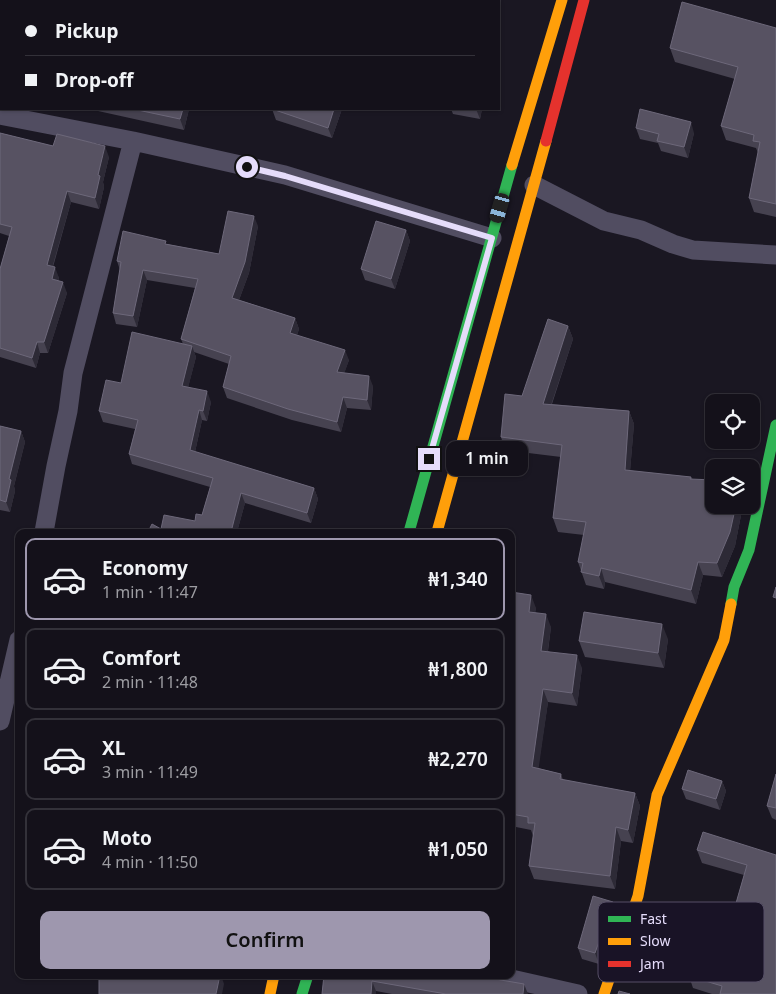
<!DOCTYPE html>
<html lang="en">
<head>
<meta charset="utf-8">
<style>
	body { margin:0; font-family:"Noto Sans",sans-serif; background:#211f27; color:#f1f3f6; height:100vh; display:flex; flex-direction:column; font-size:19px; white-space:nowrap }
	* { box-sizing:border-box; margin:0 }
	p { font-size:16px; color:#9d9da2 }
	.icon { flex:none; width:28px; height:28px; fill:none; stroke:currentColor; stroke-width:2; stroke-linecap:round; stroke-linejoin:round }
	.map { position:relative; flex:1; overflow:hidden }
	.side { position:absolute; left:15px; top:529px; width:500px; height:450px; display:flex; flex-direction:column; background:#14111a; border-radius:10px; box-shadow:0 1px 4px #0004,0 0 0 1px #333139 }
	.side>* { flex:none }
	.top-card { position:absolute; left:0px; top:0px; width:500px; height:110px; box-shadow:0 1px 4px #0004,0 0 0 1px #333139; display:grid; align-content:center; height:110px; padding:0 25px; background:#14111a }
	.fabs { position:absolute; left:705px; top:394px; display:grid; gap:10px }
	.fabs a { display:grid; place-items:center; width:55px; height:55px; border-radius:10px; background:#14111a; box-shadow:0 1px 4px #0004,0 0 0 1px #333139; font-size:25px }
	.end { position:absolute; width:22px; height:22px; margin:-11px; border:6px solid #e5dcfa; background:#111; box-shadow:0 0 0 2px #111 }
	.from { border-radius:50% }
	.bubble { position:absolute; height:35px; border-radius:10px; background:#14111a; box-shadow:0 1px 4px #0004,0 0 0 1px #333139; font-size:16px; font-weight:600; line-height:35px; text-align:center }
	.car { position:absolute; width:15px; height:30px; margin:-15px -8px; border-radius:6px; box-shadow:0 0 4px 1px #0007; background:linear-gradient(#222 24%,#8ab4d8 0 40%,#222 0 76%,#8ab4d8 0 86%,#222 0) }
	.top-card b { display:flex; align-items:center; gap:18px; height:48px; font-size:19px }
	.top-card b+b { border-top:1px solid #333139 }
	.top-card i { width:12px; height:12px; background:#f1f3f6 }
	ul { padding:9px 0 0; list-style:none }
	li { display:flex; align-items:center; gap:15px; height:82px; margin:0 10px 8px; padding:0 15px; border:2px solid #333139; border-radius:10px }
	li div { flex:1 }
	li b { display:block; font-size:19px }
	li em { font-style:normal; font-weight:600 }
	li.on { border-color:#9e97ae }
	li>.icon { width:45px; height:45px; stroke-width:1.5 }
	.button { display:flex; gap:10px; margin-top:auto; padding:10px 25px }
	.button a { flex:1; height:58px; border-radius:10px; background:#9e97ae; color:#111; font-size:20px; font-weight:600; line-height:58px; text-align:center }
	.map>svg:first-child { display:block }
</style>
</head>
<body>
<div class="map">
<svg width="776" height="994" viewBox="0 0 776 994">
	<rect width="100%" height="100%" fill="#1a1722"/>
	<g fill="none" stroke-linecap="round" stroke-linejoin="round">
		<path stroke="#514d61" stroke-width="19" d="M223 1V0
			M0 115 133 141 285 175 492 238
			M534 185 604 221 641 230 673 244 693 250 776 255
			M44 532 56 466 68 411 73 373 133 141
			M0 721 19 640
			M493 975 578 994"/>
		<path stroke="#30b455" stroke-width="11" d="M409 532 512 165
			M731 604 734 587 749 550 776 425
			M302 994 308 975"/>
		<path stroke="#ff9f0a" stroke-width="11" d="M512 165 562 0
			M437 532 546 141
			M270 994 274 975
			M604 994 638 896 657 795 724 640 731 604"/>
		<path stroke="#e5322d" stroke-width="11" d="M546 141 584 0"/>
	</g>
	<path fill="#464250" d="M0 0H111L110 1H1V84L0 83Z
		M339 0H478L477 1H339Z
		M776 28V217L754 212 749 198 758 153 756 148 726 140 721 126 735 79 675 62 670 48Z
		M89 109H189L184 130Z
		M272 109H342L332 138 276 120Z
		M451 109H482L480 119 453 114Z
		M636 128 694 133 688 158 661 151 658 143 640 139Z
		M0 133 53 146 109 157 103 182 104 187 99 209 71 202 53 267 59 278 58 281 67 293 48 353H40L36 368 0 357V269L9 236 0 233Z
		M258 226 249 273 239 300 295 318 299 329 297 335 349 360 344 373 373 386 371 410 347 408 341 432 292 420 227 398 223 387 229 364 194 352 196 357 188 387 211 402 207 421 202 420 195 452 314 488 318 499 311 523 245 503 237 532 161 529 195 521 202 515 210 487 132 464 129 454 135 429 103 422 99 411 121 383 183 344 181 339 195 288 147 280 137 327 116 324 113 313 120 270 117 261 167 244 219 254Z
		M406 230 410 241 395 289 365 280 361 269Z
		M568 326 573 339 552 404 629 411 634 424 630 471 691 477 714 505H743L735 546 722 577 703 575 696 604 605 582 604 589 586 585 578 562 584 535 558 532 553 518 561 457 505 450 501 437 522 396Z
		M0 426 21 431 25 442 14 486 15 491 10 512 0 510Z
		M511 592 536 608 535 612 551 627 548 651 582 668 577 706 548 702 538 768 561 774 563 780 635 793 640 806 633 843 621 841 615 889 534 879 529 866 533 836 531 830 511 826Z
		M668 639 664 668 585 657 579 641Z
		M776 774V820L772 818 767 806Z
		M722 781 726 791 720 810 686 799 682 789Z
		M697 850 776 855V994H712L693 988 689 976 728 931 744 875 702 863Z
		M613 902 617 913 599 964 582 959 578 948Z
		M324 975 528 994H392L376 991V994H322Z"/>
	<path fill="#2d2a36" d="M471 0H478L477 1H471Z
		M183 109H189L184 130 180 119Z
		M334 109H342L332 138 328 128Z
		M476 109H482L480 119Z
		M691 122 694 133 688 158 684 147Z
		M105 146 109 157 103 182 104 187 99 209 95 198 98 175Z
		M67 191 71 202 50 275 47 265Z
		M254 216 258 226 249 273 236 308 232 298Z
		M406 230 410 241 395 289 391 279Z
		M55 267 59 278 56 289 52 279Z
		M143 270 147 280 137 327 133 316Z
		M63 282 67 293 48 353 44 342Z
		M295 318 299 329 294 344 290 333Z
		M568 326 573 339 547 417 543 404Z
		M37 342 40 353 36 368 32 358Z
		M192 346 196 357 186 396 182 386Z
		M345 350 349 360 341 383 337 372Z
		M369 376 373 386 371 410 367 400Z
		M207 391 211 402 207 421 203 411Z
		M343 397 347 408 341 432 337 422Z
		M199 410 202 420 193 461 190 450Z
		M629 411 634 424 629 483 625 470Z
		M21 431 25 442 14 486 15 491 10 512 6 502 9 479Z
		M314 488 318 499 311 523 307 513Z
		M241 493 245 503 237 532H231Z
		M736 505H743L735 546 722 577 717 563Z
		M698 562 703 575 696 604 691 590Z
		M601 568 605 582 604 589 599 576Z
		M531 595 536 608 534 625 529 612Z
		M546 614 551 627 546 664 541 651Z
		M662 624 668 639 664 668 658 653Z
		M577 655 582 668 577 706 572 693Z
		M543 689 548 702 537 780 532 767Z
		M722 781 726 791 720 810 716 799Z
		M635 793 640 806 633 843 628 830Z
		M616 827 621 841 615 889 610 876Z
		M613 902 617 913 599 964 595 953Z
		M220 975H221L224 984 222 994H216Z
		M372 981 376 991V994H371Z
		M524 984 528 994H523Z"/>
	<path fill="#575262" stroke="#6d687a" d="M0 0H104V1H1V74H0Z
		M339 0H365V1H339Z
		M389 0H400V1H394Z
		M455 0H471V1Z
		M682 2 776 28V204L749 198 760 142 753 141 754 135 721 126 738 67 670 48Z
		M133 109H183L180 119Z
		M272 109H334L328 128Z
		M640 109 691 122 684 147 657 141 659 134 636 128Z
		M0 133 53 146 57 134 105 146 98 175 100 176 95 198 67 191 47 265 55 267 52 279 63 282 44 342H37L32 358 0 348V269L12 227 0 224Z
		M228 211 254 216 245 262 232 298 295 318 290 333 345 350 337 372 369 376 367 400 343 397 337 422 288 409 223 387 231 356 181 339 198 279 143 270 133 316 113 313 121 262 117 261 123 231 166 241 165 244 219 254Z
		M376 221 406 230 391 279 361 269Z
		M548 319 568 326 543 404 629 411 625 470 691 477 690 479 714 480V505H736L730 532 717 563 698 562 691 590 601 568 599 576 581 572 583 563 578 562 586 522 553 518 562 445 501 437 505 394 522 396Z
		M132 332 192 346 182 386 207 391 203 411 199 410 190 450 314 488 307 513 241 493 231 532H148L152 524 161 529 164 515 195 521 196 514 202 515 213 478 129 454 138 420 99 411 106 380 121 383Z
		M0 426 21 431 9 479 11 480 6 502 0 500Z
		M776 587V598L773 597Z
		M511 592 531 595 529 612 546 614 541 651 577 655 572 693 543 689 532 767 561 774 560 779 635 793 628 830 616 827 610 876 529 866 535 823H528V817L511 814Z
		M584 612 662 624 658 653 579 641Z
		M688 770 722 781 716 799 682 789Z
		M776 774V808L767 806Z
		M703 832 776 855V994H720L722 986 689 976 704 924 728 931 747 865 697 850Z
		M593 896 613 902 595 953 578 948Z
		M99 975H220L216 994H99Z
		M324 975H472L524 984 523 994H446L372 981 371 994H322Z
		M619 991 630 994H618Z"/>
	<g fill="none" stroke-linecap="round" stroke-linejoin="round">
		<path stroke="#e5dcfa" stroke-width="6" d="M247 167 285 176 492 238 429 459"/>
	</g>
	<rect x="598" y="902" width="166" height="80" rx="8" fill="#191326" stroke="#564f66" stroke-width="1"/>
	<rect x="608" y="916" width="23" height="6" fill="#30b455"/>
	<rect x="608" y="938" width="23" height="7" fill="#ff9f0a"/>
	<rect x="608" y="961" width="23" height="6" fill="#e5322d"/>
	<g font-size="14" fill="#e5dcfa">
		<text x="640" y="924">Fast</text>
		<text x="640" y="946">Slow</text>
		<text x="640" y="969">Jam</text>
	</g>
</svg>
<div class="fabs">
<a><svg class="icon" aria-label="locate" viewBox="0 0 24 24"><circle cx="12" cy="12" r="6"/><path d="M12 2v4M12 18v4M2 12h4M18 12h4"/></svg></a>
<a><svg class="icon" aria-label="layers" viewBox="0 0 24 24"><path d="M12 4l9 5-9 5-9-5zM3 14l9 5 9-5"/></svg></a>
</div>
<i class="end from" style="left:247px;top:167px"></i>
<i class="end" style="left:429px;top:459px"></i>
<div class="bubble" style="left:446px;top:441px;width:82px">1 min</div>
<i class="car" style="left:500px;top:208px;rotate:196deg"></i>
<div class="top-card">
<b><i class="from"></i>Pickup</b>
<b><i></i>Drop-off</b>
</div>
<section class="side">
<ul>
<li class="on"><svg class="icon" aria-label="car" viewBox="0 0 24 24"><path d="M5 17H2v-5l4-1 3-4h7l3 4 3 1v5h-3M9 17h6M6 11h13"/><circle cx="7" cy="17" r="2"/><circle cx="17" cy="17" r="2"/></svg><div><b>Economy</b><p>1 min · 11:47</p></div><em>₦1,340</em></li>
<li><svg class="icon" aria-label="car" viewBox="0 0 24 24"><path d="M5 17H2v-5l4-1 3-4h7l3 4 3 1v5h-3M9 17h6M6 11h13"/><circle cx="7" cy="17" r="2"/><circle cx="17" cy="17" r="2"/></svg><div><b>Comfort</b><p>2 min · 11:48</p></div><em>₦1,800</em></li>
<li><svg class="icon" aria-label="car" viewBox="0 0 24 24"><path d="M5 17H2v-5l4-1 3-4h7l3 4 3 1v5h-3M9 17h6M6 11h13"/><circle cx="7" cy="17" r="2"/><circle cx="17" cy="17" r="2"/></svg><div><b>XL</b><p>3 min · 11:49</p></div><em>₦2,270</em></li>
<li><svg class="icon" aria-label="car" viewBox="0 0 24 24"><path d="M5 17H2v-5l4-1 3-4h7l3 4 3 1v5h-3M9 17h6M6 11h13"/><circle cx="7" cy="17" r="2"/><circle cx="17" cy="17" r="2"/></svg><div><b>Moto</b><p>4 min · 11:50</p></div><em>₦1,050</em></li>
</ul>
<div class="button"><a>Confirm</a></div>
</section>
</div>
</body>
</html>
